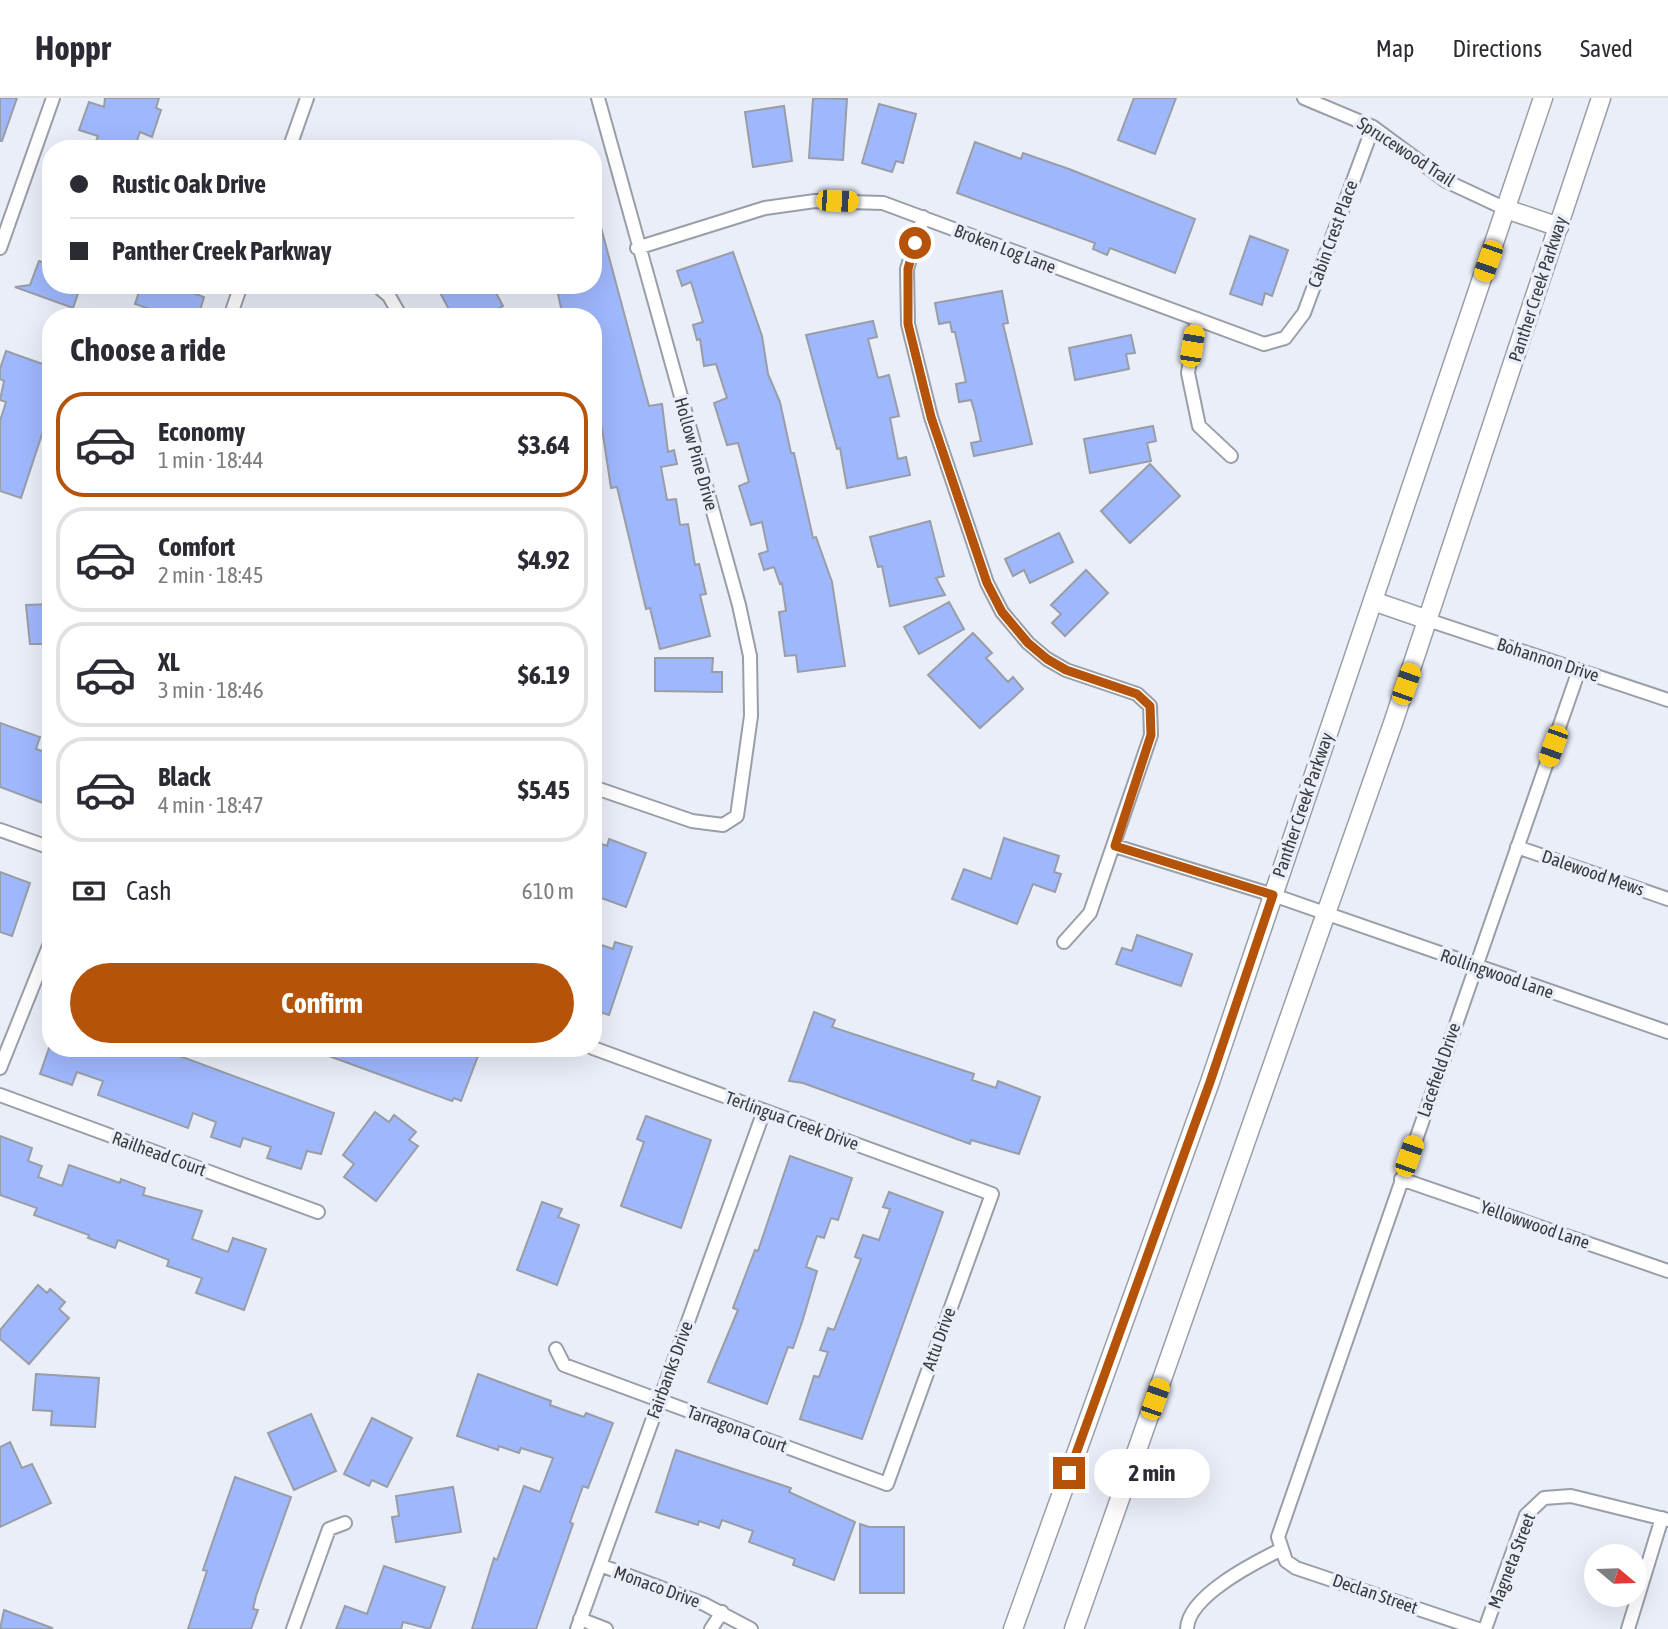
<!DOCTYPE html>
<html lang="en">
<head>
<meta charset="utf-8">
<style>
	body { margin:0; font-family:"Asap Condensed",sans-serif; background:#f2f2f3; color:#2b2b33; height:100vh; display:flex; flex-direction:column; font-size:26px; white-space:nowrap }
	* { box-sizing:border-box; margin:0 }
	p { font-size:23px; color:#7c7c81 }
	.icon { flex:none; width:38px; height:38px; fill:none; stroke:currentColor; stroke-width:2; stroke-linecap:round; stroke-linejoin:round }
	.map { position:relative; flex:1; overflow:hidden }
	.side { position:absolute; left:42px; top:210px; width:560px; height:749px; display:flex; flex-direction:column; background:#fff; border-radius:28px; box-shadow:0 7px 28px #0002 }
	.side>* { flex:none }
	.hud { position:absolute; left:42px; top:42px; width:560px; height:154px; border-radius:28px; box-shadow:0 7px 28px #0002; display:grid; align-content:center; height:154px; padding:0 28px; background:#fff }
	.needle { width:46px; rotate:109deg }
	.controls { position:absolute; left:1584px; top:1446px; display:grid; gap:14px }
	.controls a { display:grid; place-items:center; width:63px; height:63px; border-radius:50%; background:#fff; box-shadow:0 7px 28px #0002; font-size:35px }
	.end { position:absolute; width:32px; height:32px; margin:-16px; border:9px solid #b45309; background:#fff; box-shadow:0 0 0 4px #fff }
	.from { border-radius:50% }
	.bubble { position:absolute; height:49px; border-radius:24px; background:#fff; box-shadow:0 7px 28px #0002; font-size:23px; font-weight:700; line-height:49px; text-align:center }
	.car { position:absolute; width:21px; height:42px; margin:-21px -10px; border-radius:9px; box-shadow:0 0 5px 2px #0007; background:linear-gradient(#f5c518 24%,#345 0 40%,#f5c518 0 76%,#345 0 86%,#f5c518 0) }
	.hud b { display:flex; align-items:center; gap:24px; height:66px; font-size:26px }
	.hud b+b { border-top:2px solid #e1e1e2 }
	.hud i { width:18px; height:18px; background:#2b2b33 }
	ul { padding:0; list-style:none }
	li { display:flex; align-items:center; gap:21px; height:105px; margin:0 14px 10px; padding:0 14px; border:4px solid #e1e1e2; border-radius:28px }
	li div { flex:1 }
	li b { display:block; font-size:26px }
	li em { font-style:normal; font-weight:700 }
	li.on { border-color:#b45309 }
	li>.icon { width:63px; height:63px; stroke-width:1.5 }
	h2 { padding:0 28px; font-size:32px; line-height:84px }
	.pay { display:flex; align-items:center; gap:18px; height:77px; padding:0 28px; font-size:26px }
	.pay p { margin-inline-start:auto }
	.action { display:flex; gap:14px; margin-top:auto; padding:14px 28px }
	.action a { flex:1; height:80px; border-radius:42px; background:#b45309; color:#fff; font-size:28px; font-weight:700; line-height:80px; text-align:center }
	header { display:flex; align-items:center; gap:42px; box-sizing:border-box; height:98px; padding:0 35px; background:#fff; border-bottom:2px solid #e1e1e2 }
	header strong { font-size:33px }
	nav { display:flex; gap:38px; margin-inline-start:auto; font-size:24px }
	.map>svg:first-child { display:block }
</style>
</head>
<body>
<header>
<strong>Hoppr</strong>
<nav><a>Map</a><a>Directions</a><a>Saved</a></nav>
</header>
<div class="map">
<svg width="1668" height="1531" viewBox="0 0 1668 1531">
	<rect width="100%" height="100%" fill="#eaeef8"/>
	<path fill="#9fb8fd" stroke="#999da6" stroke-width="2" d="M0 0H17L2 43H0Z
		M105 0H159L156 10 161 12 152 39 140 34 134 51H93L98 38 79 32 89 4 104 9Z
		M813 0 847 1 843 62 809 60Z
		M1134 0H1176L1155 56 1118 42Z
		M879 6 916 16 903 65 896 63 892 74 862 65Z
		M784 8 792 63 753 69 745 14Z
		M975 44 1021 61 1023 55 1069 71 1195 121 1175 175 1110 150 1107 157 1093 151 1095 145 957 95Z
		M599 122 649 308 662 306 668 354 674 352 677 366 661 369 667 402 676 401 680 427 688 426 695 467 699 466 706 496 700 497 710 538 660 551 650 510 646 511 617 389 611 390 602 330 595 331 593 219H563L556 187H593V123Z
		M1250 138 1288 152 1272 198 1265 195 1262 207 1230 196Z
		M733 154 762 238 768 276 780 304 791 355H794L813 440 816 439 832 484 845 568 798 574 796 557 785 558 779 514 786 513 782 485 780 486 774 469 764 472 759 456 768 453 762 424 751 427 739 388 749 384 738 345 727 347 714 305 727 300 716 266 704 268 700 241 697 242 693 227 703 224 691 184 682 188 677 173Z
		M39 163 51 167V187H81L73 210 15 189 30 187Z
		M146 187H192L190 194 204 199 198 219H172L135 206 140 191 144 192Z
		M436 187H492L503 208 483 219H453Z
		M1002 193 1008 225 1003 226 1032 346 974 358 971 345 981 343 975 315 971 302 959 304 956 286 966 284 955 234H952L950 224 939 226 935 205Z
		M873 223 877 239 868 241 878 280 889 277 899 318 890 320 898 361 906 359 910 377 847 390 840 350 837 351 806 237Z
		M1131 237 1135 255 1126 256 1129 271 1075 282 1069 250Z
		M6 253 51 269V309L21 400 0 393V323L6 304 0 302 4 283 0 281V271Z
		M1153 328 1156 343 1147 345 1151 363 1090 375 1084 341Z
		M1150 366 1180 398 1130 445 1101 413Z
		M930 423 944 478 936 480 945 497 890 508 882 468 878 469 870 439Z
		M1059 435 1073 464 1030 485 1024 472 1013 478 1005 461Z
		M1086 472 1108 495 1065 538 1052 525 1061 516 1051 507Z
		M949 504 964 531 919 556 904 529Z
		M51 506V546H30L26 507Z
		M973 535 992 555 986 560 1008 584 1013 579 1023 591 980 630 928 577Z
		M655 560H713L712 574H722V594L655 593Z
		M0 625 40 639 36 651 51 656V708L0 689Z
		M1004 740 1059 758 1054 774 1061 776 1055 794 1033 786 1017 826 952 801 964 771 991 781Z
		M609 741 646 755 626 809 593 797V743L607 748Z
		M0 774 30 785 12 838 0 834Z
		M1137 837 1192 856 1181 888 1116 866 1122 850 1132 853Z
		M593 844 613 851 615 844 632 849 609 917 593 912Z
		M814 914 835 922 832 929 974 976 972 982 996 990 998 983 1040 999 1019 1056 971 1042 970 1046 803 985 789 983Z
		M49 950H158L334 1015 321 1056 307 1053 301 1071 267 1060 271 1049 243 1040 240 1049 211 1039 216 1024 193 1015 188 1030 98 997 103 983 77 974 72 987 40 976Z
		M307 950H481L461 1003 454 1000 452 1003Z
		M375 1014 389 1024 394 1017 416 1034 409 1042 418 1048 376 1103 344 1079 354 1066 343 1057Z
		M646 1018 711 1042 681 1130 621 1108 644 1044 637 1041Z
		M0 1038 32 1050 28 1063 42 1068 38 1079 62 1088 69 1067 120 1085 121 1081 145 1090 143 1097 202 1113 192 1141 228 1154 233 1140 266 1151 244 1212 196 1195 202 1180 167 1168 169 1162 118 1142 115 1150 88 1140 89 1137 34 1117 37 1110 0 1097Z
		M790 1058 852 1080 838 1122 831 1120 824 1140 817 1138 806 1169 817 1173 803 1221 793 1250 788 1249 767 1306 708 1284 738 1212 733 1210 755 1152 758 1153Z
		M889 1094 943 1114 862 1341 800 1321 814 1278 819 1279 828 1254 820 1252 828 1230 834 1232 861 1161 855 1159 863 1137 879 1142 890 1111 883 1109Z
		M542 1104 562 1111 558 1119 579 1127 557 1187 517 1172Z
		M38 1187 47 1195 50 1191 65 1204 59 1211 69 1220 29 1266 0 1241V1232Z
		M36 1276 99 1280 95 1329 51 1327 52 1313 33 1312Z
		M478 1276 551 1303 550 1307 584 1319 586 1315 613 1325 588 1390 583 1388 570 1424 573 1426 536 1531H472L494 1460 497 1462 524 1388 540 1394 553 1360 521 1350 519 1355 499 1348 498 1352 457 1338Z
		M311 1316 336 1373 294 1392 268 1335Z
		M372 1320 412 1340 387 1389 372 1382 369 1388 344 1376Z
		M10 1344 22 1370 32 1366 51 1405 0 1429V1349Z
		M676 1352 791 1390 789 1394 855 1424 834 1482 793 1467 795 1461 749 1444 753 1433 722 1422 719 1430 699 1423 698 1427 656 1414Z
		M235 1379 291 1399 256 1498 253 1511 258 1512 251 1531H188L207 1473 203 1472Z
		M453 1389 461 1434 396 1444 392 1419 399 1418 396 1398Z
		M860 1426 869 1429H904V1495H860Z
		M384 1468 445 1489 430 1531 403 1524 401 1531H336L345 1508 367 1516Z
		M4 1512 52 1530 51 1531H0Z"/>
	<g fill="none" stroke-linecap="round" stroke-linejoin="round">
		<g stroke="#9a9ea7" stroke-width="16">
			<path id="street" d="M1304 0 1373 29 1446 83 1506 111
				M289 51 307 0
				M923 119 907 171 908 226 931 319 987 485 1002 514 1028 545 1047 561 1066 572 1137 596 1150 608 1151 637 1090 815 1064 844
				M0 150 53 0
				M637 150 765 110 815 103 883 105 1264 246 1285 240 1304 215 1373 29
				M376 187 389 198 401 219
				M230 219 241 187
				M1197 221 1188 275 1199 328 1231 358
				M1428 522 1668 602
				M593 689 692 723 723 727 737 718 751 618 750 558 739 507 598 0
				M0 732 51 750
				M1115 748 1273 797 1668 934
				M1517 749 1668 801
				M0 970 51 843
				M0 997 318 1114
				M1401 1081 1668 1173
				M556 1251 564 1267 887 1386 992 1096 593 950
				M600 1467 704 1506 751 1531
				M580 1521 606 1531
				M293 1531 329 1431 345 1425
				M577 1531 764 1013
				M711 1531 722 1514
				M1187 1531C1188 1498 1254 1465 1280 1452
				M1478 1531 1296 1470 1286 1463 1278 1439 1579 572
				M1485 1531 1526 1417 1544 1400 1571 1398 1668 1422
				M1628 1531 1662 1420"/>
		</g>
		<g stroke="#9a9ea7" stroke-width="21">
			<path id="secondary" d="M1506 111 1559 129
				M1373 503 1428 522
				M1013 1531 1210 984 1543 0
				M1074 1531 1392 628 1601 0"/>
		</g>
		<use href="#street" stroke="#fff" stroke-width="12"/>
		<use href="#secondary" stroke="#fff" stroke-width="18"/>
	</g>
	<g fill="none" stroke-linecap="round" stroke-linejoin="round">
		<path stroke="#b45309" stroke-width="9" d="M915 145 908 171V226L931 319 987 485 1002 514 1028 545 1047 561 1066 572 1137 596 1150 608 1151 637 1115 748 1273 797 1210 984 1069 1375"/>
	</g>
	<g text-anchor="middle" stroke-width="7" stroke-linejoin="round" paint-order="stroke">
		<g font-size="18" fill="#3a3b3f" stroke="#eaeef8">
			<text transform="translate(1406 54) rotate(33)" y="6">Sprucewood Trail</text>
			<text transform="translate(1333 136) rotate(-70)" y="6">Cabin Crest Place</text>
			<text transform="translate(1005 151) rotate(21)" y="6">Broken Log Lane</text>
			<text transform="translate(1538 191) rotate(-72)" y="6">Panther Creek Parkway</text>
			<text transform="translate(696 356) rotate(74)" y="6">Hollow Pine Drive</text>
			<text transform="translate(1548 562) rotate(18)" y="6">Bohannon Drive</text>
			<text transform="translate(1303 707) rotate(-71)" y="6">Panther Creek Parkway</text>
			<text transform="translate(1593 775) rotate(19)" y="6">Dalewood Mews</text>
			<text transform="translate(1497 876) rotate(19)" y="6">Rollingwood Lane</text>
			<text transform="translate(1439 972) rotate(-71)" y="6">Lacefield Drive</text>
			<text transform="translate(792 1023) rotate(20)" y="6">Terlingua Creek Drive</text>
			<text transform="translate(159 1056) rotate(20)" y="6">Railhead Court</text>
			<text transform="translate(1535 1127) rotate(19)" y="6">Yellowwood Lane</text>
			<text transform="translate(939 1241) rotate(-70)" y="6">Attu Drive</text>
			<text transform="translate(670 1272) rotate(-70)" y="6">Fairbanks Drive</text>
			<text transform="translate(737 1331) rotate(20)" y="6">Tarragona Court</text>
			<text transform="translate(1512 1463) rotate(-69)" y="6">Magneta Street</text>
			<text transform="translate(657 1489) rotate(20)" y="6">Monaco Drive</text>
			<text transform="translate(1375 1496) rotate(19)" y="6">Declan Street</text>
		</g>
	</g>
</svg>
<div class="controls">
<a><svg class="needle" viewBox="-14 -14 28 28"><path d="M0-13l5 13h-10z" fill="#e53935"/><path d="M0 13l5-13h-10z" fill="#7c7c81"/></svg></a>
</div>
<i class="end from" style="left:915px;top:145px"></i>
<i class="end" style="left:1069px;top:1375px"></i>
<div class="bubble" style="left:1094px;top:1351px;width:116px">2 min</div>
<i class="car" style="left:837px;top:103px;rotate:92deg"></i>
<i class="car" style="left:1488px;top:163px;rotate:199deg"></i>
<i class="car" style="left:1192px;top:248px;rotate:9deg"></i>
<i class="car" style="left:1406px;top:586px;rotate:19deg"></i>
<i class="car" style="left:1553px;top:648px;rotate:200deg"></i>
<i class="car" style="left:1409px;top:1058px;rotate:19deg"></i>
<i class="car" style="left:1155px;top:1301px;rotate:19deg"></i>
<div class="hud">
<b><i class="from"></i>Rustic Oak Drive</b>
<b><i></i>Panther Creek Parkway</b>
</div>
<section class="side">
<h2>Choose a ride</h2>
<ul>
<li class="on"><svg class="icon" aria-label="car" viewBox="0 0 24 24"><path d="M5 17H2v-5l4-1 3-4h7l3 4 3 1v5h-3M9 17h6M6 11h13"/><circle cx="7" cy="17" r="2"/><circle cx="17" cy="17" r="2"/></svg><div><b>Economy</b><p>1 min · 18:44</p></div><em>$3.64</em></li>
<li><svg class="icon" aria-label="car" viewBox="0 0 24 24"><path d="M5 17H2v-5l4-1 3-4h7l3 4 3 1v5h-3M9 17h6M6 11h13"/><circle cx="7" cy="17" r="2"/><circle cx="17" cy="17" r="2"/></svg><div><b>Comfort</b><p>2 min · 18:45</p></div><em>$4.92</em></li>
<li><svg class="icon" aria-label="car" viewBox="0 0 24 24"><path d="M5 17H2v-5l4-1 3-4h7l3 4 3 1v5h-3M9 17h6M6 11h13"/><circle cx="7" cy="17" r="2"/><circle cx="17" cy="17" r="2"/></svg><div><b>XL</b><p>3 min · 18:46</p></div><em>$6.19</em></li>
<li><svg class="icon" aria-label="car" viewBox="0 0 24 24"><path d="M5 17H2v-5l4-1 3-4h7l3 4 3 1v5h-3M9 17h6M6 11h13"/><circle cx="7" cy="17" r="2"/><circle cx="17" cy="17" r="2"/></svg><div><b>Black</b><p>4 min · 18:47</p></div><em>$5.45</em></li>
</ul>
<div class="pay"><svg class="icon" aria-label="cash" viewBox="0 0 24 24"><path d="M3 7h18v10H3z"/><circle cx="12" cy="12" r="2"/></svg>Cash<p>610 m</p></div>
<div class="action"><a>Confirm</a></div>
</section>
</div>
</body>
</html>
